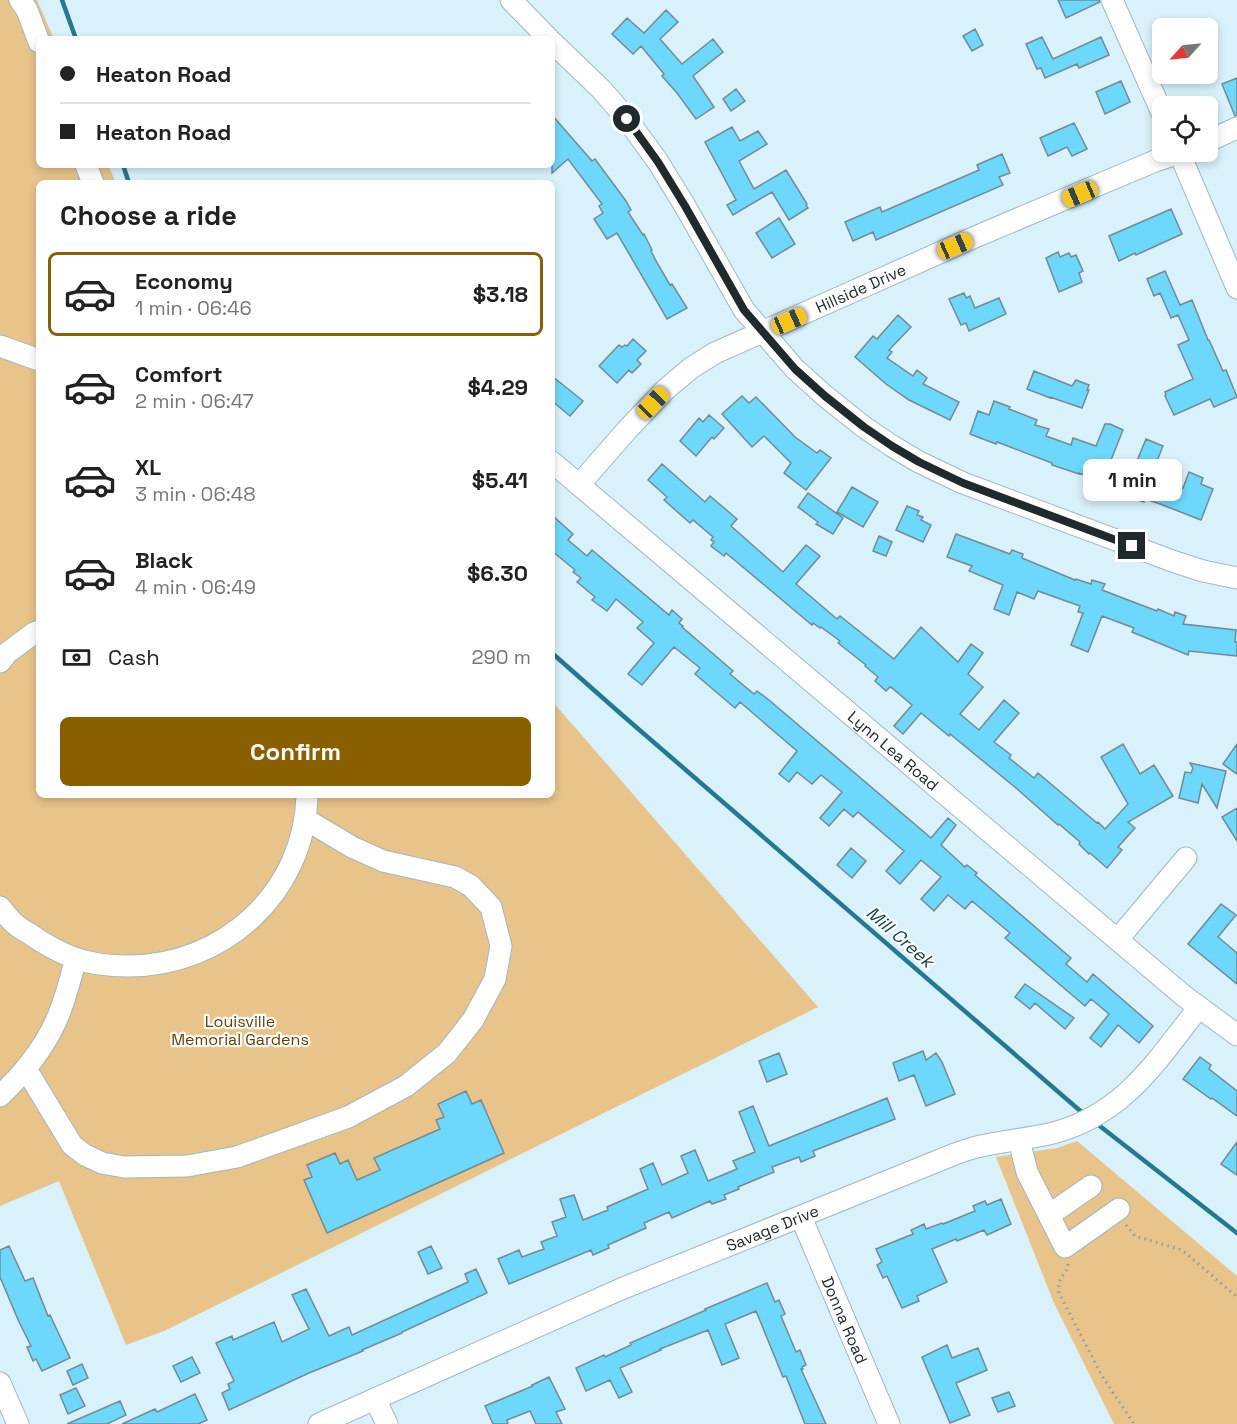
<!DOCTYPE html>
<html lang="en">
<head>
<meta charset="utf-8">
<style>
	body { margin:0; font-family:"Space Grotesk",sans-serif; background:#f2f2f2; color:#222; height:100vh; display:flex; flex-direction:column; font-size:22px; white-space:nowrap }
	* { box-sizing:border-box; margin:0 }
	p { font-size:20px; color:#767676 }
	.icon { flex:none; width:33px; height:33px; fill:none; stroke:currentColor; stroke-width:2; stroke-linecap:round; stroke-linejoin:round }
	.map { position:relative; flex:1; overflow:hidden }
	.panel { position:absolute; left:36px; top:180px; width:519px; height:618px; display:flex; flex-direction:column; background:#fff; border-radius:9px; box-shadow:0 3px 9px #0003 }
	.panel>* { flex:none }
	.top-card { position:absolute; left:36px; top:36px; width:519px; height:132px; border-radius:9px; box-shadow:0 3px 9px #0003; display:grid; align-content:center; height:132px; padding:0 24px; background:#fff }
	.needle { width:39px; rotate:243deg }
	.buttons { position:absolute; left:1152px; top:18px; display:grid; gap:12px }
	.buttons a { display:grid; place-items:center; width:66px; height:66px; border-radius:9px; background:#fff; box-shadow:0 3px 9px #0003; font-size:30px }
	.end { position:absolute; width:27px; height:27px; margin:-14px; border:8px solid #202a2d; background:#fff; box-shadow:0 0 0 3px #fff }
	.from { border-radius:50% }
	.bubble { position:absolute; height:42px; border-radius:9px; background:#fff; box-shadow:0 3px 9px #0003; font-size:20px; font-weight:700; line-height:42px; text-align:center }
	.car { position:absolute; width:18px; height:36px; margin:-18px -9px; border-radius:8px; box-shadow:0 0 4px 2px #0007; background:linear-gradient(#f5c518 24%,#345 0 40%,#f5c518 0 76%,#345 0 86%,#f5c518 0) }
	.top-card b { display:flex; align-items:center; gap:21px; height:57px; font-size:22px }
	.top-card b+b { border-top:2px solid #e0e0e0 }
	.top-card i { width:15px; height:15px; background:#222 }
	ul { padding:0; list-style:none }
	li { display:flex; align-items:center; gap:18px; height:84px; margin:0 12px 9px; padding:0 12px; border:3px solid transparent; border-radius:9px }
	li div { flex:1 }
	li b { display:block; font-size:22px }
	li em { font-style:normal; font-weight:700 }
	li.on { border-color:#895f00 }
	li>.icon { width:54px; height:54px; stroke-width:1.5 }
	h2 { padding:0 24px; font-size:27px; line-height:72px }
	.pay { display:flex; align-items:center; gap:15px; height:66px; padding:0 24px; font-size:22px }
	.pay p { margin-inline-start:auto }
	.primary-button { display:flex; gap:12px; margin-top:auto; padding:12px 24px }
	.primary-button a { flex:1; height:69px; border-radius:9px; background:#895f00; color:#fff; font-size:24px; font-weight:700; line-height:69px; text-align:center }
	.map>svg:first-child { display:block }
</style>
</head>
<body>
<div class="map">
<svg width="1237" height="1424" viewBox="0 0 1237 1424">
	<rect width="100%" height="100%" fill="#d8f1fa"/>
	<path fill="#e8c38a" d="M0 0H37L54 39H39V165H108L116 183H39V795H552V701L818 1007 164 1331 126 1345 59 1181 0 1206Z
		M1077 1141 1237 1276V1424H1114L1054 1303 996 1157 1057 1148Z"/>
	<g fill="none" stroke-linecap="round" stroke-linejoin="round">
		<path stroke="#237991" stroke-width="4.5" d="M62 0 76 39
			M123 165 129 183
			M552 653 621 714 1085 1115
			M1096 1123 1237 1233"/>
	</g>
	<path fill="#6dd8fb" stroke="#738a92" stroke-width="1.5" d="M1058 0H1099L1100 2 1066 18Z
		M666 10 678 22 660 39 682 64 713 39 723 52 693 76 714 107 696 119 677 93 662 76 664 74 641 46 633 54 612 34 627 18 644 33Z
		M975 29 983 45 972 51 963 36Z
		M1042 37 1053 59 1101 37 1109 55 1079 68 1077 64 1045 78 1041 68 1037 69 1026 44Z
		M1237 78V115L1235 116 1222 84Z
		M1121 81 1130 102 1105 114 1096 92Z
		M736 89 745 101 731 111 723 99Z
		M552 115 592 161 595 159 626 201 631 210 628 212 643 235 644 234 652 250 651 251 656 261 670 285 672 284 687 308 667 319 617 233 607 239 594 219 603 213 599 206 602 204 568 159 552 173Z
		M1074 123 1087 149 1072 156 1067 147 1048 156 1040 138Z
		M732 127 740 141 758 131 767 144 739 161 754 189 786 170 807 204 806 205 808 208 789 220 772 192 733 215 727 205 736 200 705 142Z
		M1002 154 1010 173 999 177 1003 185 876 240 873 232 853 241 845 222 880 207 882 212 979 170 977 165Z
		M1171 209 1182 234 1136 255 1135 253 1119 261 1109 236Z
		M779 218 795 244 772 258 756 233Z
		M1058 252 1060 257 1069 253 1071 257 1076 255 1083 271 1079 273 1082 282 1059 292 1046 258Z
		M1165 271 1180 305 1192 300 1208 340H1209L1223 371 1226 370 1237 397 1214 407 1210 399 1174 415 1165 396 1166 395 1165 392 1193 379 1178 345 1189 340 1178 315 1171 318 1160 293 1154 296 1147 279Z
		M964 293 966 298 970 296 975 308 999 298 1006 314 969 331 966 323 961 325 949 299Z
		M898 315 911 327 889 350 892 352 887 358 913 376 917 370 927 378 923 384 959 402 950 420 909 400 886 384 855 357 873 336 877 339Z
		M633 339 646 351 637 360 641 364 632 373 629 370 617 383 599 366 619 345 622 347 625 345 627 346Z
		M1034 371 1072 386 1076 380 1089 385 1087 390H1089L1082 408 1050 397V398L1027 389Z
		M552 376 583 401 570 416 552 401Z
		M742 396 749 403 756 397 795 437 817 453 820 450 831 458 806 490 784 473 791 463 764 436 752 447 722 414Z
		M994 401 1010 407 1009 409 1037 420 1035 425 1049 429 1046 436 1071 445 1073 438 1096 446 1105 424H1110L1123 430 1111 460 1134 468 1146 439 1163 446 1151 476 1183 488 1189 472 1203 478 1201 484 1213 489 1201 520 1160 504 1145 499 1144 502 1132 498 1134 494 1079 473V474L1052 465V463L997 442 996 444 970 434 978 411 989 415Z
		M709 415 724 428 714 439 712 437 696 456 680 441 699 418 703 422Z
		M662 464 705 502 710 496 737 519 731 526 783 572 806 545 820 556 796 584 837 619 840 616 894 659 921 627 958 662 971 644 983 653 968 674 983 687 960 714 979 730 1004 700 1019 713 994 742 1011 755 1009 758 1034 778 1038 773 1097 823 1098 822 1105 829 1128 804 1101 757 1123 744 1140 774 1154 765 1173 796 1128 822 1135 828 1118 847 1122 850 1107 868 1090 853 1089 854 1079 844 1080 842 1059 824 1058 825 1016 788 950 734 949 736 921 713 903 734 894 726 912 705 892 688 890 687 886 691 875 681 878 677 865 666 866 665 838 643 840 641 821 627 820 628 813 623 812 625 726 553 724 556 711 546 714 542 711 540 713 537 693 520 690 523 664 500 667 497 648 480Z
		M852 487 878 502 863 527 837 512Z
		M808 493 843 518 833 534 816 524 818 522 798 507Z
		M907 506 919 511 917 515 923 517 921 520 931 525 923 542 896 530Z
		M552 515 573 534 568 540 587 556 592 550 669 615 672 610 682 619 679 623 683 626 682 627 733 671 730 674 754 694 757 691 769 700 931 838 948 818 956 825 941 845 965 867 967 865 977 873 975 875 1071 958 1066 964 1087 982 1093 974 1153 1026 1139 1043 1118 1025 1101 1047 1090 1038 1109 1014 1091 999 1085 1006 1005 938 1010 933 972 901 965 909 948 895 934 911 921 899 941 877 921 860 900 884 886 871 904 851 858 812 853 817 844 809 829 826 820 818 842 792 821 775 812 784 797 772 789 782 779 774 797 751 740 702 735 708 695 674 700 668 674 647 642 685 628 674 654 643 637 628 643 622 616 599 607 611 592 600 595 597 577 582 581 578 573 572 575 570 552 551Z
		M956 534 1010 554 1012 550 1023 554 1022 558 1075 580 1076 579 1091 584 1092 580 1105 584 1102 590 1157 611 1158 609 1174 616 1175 612 1186 616 1183 624 1236 630 1235 642H1237V656L1189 651 1188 655 1132 632 1134 628 1102 616 1088 652 1071 645 1083 613 1078 612 1080 606 1038 591 1034 599 1017 592 1009 615 994 609 1003 585 969 571 972 566 947 557Z
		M879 536 892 542 886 556 873 551Z
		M1237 744V774L1223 764Z
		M1190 763 1226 771 1217 808 1202 784 1198 803 1179 798 1185 772 1191 773 1193 768Z
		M1237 808V841L1222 817Z
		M851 848 866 861 852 878 837 865Z
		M1221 904 1236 915 1218 937 1237 953V984L1188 944Z
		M1025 984 1074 1018 1065 1029 1035 1003 1030 1009 1015 997Z
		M923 1051 926 1060 936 1053 942 1062 955 1094 926 1106 914 1075 899 1081 893 1063Z
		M779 1053 787 1074 767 1082 759 1061Z
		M1200 1057 1211 1065 1209 1069 1237 1091V1116L1212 1098 1211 1099 1183 1079Z
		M466 1091 472 1104 481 1100 504 1153 327 1233 304 1180 312 1177 307 1165 335 1153 340 1164 348 1160 357 1180 380 1170 374 1158 440 1129 436 1120 444 1117 438 1104Z
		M887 1098 895 1119 813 1151 815 1156 801 1162 799 1157 772 1167 774 1172 738 1187 739 1189 724 1195 726 1199 712 1204 710 1201 672 1218 669 1212 644 1223 646 1228 608 1245 609 1248 593 1255 591 1250 509 1284 498 1259 519 1250 522 1257 544 1249 541 1242 557 1236 552 1222 566 1217 560 1199 574 1195 583 1220 608 1210 607 1207 648 1189 640 1169 653 1163 662 1185 688 1173 681 1156 695 1150 708 1181 737 1169 733 1161 755 1152 739 1112 753 1106 769 1146Z
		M1237 1142V1175L1221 1164Z
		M1001 1199 1011 1224 987 1235 984 1230 957 1241 956 1239 932 1249 947 1282 917 1296 919 1301 902 1308 887 1276 883 1278 877 1265 882 1262 876 1249 913 1234 911 1230 924 1224 926 1229 942 1223 943 1224 975 1211 973 1206 985 1201 987 1205Z
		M9 1246 25 1281 33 1278 48 1316 50 1315 70 1358 42 1371 36 1359 33 1361 27 1347 31 1346 19 1322 0 1277V1250Z
		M431 1246 442 1268 428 1274 418 1252Z
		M476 1269 487 1293 402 1332V1333L362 1350 363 1351 309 1373 229 1410 222 1393 230 1389 228 1384 234 1381 216 1343 232 1336 233 1340 274 1322 282 1342 309 1329 292 1295 306 1289 329 1336 349 1327 352 1335 468 1282 465 1274Z
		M767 1283 775 1302 779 1300 785 1314 781 1316 796 1352 800 1350 806 1365 802 1367 803 1369H801L826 1424H805L786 1376 783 1377 756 1311 725 1324 739 1358 722 1365 708 1330 660 1349 661 1350 620 1368 632 1392 619 1398 610 1380 586 1391 576 1368 604 1355 605 1357 631 1345 630 1343 706 1310 705 1309Z
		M947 1345 952 1358 978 1348 987 1370 956 1383 970 1415 950 1423 922 1357Z
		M192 1357 200 1373 181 1382 173 1366Z
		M82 1364 88 1378 73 1385 67 1371Z
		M549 1377 565 1409 556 1412 562 1424H536L530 1411 507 1420 508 1424H493L485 1406 533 1386 532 1385Z
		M76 1388 85 1406 68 1414 60 1395Z
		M1009 1392 1015 1406 998 1412 992 1398Z
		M195 1394 207 1420 198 1424H122L155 1409 157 1412Z
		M120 1401 126 1415 107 1424H67Z"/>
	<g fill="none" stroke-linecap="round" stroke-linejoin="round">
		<g stroke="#a0b8c0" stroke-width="23">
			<g id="minor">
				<path d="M20 0 27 10 39 42"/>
				<path d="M511 0 549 39"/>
				<path d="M1112 0 1162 113"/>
				<path d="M552 42 601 89 627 119 658 162 685 206 744 310 795 369 825 396 864 427 892 446 919 462 963 483 1175 562 1203 571 1237 578"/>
				<path d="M1208 141 1237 128"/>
				<path d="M1179 152 1237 288"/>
				<path d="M86 165 93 183"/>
				<path d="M0 346 39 360"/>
				<path id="s1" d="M552 462 1184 996 1237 1035"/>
				<path id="s2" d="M579 485 627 430 665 390 691 368 715 353 975 237 1155 161 1182 152"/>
				<path d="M0 662 7 653 34 633 39 631"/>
				<path d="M0 907C5 913 9 919 15 924 19 928 25 931 30 934 44 944 59 952 74 958 91 964 111 966 128 966 224 966 305 892 307 795"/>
				<path d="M1118 939 1186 858"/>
				<path d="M26 1069 72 1145 85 1155 102 1163 124 1167 187 1166 237 1157 348 1117 406 1086 447 1053 473 1020 495 979 501 946 491 907 471 886 455 877 383 861 352 847 305 819"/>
				<path d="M0 1096C23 1074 43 1050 56 1021 65 1002 70 979 76 959"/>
				<path d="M1019 1140 1027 1172 1065 1247 1119 1209"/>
				<path d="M1049 1215 1091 1186"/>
				<path id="s3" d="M801 1217 889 1424"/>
				<path d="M0 1383 18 1424"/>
				<path d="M375 1399 387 1424"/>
				<path id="s4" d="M319 1424 621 1289 955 1154C963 1151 972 1148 981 1146 1003 1141 1026 1139 1049 1134 1122 1117 1156 1062 1199 1007"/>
			</g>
		</g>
		<path stroke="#8a9ca3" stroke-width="3" stroke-dasharray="1.5 4.5" stroke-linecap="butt" d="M1126 1225 1135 1236 1182 1250 1237 1297
			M1068 1264V1268C1062 1276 1057 1282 1059 1293L1102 1376 1134 1424"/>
		<use href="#minor" stroke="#fff" stroke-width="21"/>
	</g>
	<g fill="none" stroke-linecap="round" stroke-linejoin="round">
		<path stroke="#202a2d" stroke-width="8" d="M627 119 658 162 685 206 744 310 795 369 825 396 864 427 892 446 919 462 963 483 1132 546"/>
	</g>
	<g text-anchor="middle" stroke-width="4.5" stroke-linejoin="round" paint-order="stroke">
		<g font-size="16" fill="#202a2d" stroke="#fff">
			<text dy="6" stroke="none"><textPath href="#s2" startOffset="350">Hillside Drive</textPath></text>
			<text dy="6" stroke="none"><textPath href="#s1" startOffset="447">Lynn Lea Road</textPath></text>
			<text dy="6" stroke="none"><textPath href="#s4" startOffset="494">Savage Drive</textPath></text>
			<text dy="6" stroke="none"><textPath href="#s3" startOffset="112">Donna Road</textPath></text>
		</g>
		<g font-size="16" fill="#614200" stroke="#fff">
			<text x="240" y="1027">Louisville<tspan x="240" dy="18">Memorial Gardens</tspan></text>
		</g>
		<g font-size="18" font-style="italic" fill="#0d3f4d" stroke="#fff">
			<text transform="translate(900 937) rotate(41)" y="6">Mill Creek</text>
		</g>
	</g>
</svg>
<div class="buttons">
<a><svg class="needle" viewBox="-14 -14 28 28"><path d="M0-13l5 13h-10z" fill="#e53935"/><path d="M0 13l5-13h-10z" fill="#767676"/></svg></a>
<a><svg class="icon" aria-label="locate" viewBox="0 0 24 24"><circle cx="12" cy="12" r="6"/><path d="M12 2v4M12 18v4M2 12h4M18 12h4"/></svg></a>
</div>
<i class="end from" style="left:627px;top:119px"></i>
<i class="end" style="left:1132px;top:546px"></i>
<div class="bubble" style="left:1083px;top:459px;width:99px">1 min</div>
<i class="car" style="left:1080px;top:194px;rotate:247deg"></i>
<i class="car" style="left:955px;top:246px;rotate:66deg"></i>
<i class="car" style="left:789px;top:321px;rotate:66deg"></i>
<i class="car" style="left:653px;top:403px;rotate:44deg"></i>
<div class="top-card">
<b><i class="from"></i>Heaton Road</b>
<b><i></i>Heaton Road</b>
</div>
<section class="panel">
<h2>Choose a ride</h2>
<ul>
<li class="on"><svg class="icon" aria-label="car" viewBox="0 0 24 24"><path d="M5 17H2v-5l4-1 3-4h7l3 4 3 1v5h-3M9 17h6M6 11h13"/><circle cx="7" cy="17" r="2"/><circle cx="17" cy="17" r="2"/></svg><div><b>Economy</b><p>1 min · 06:46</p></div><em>$3.18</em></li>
<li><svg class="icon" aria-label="car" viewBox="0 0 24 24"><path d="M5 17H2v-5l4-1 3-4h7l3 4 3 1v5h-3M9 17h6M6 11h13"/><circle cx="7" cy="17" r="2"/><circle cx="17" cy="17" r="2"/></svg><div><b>Comfort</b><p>2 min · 06:47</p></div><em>$4.29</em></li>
<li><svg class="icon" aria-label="car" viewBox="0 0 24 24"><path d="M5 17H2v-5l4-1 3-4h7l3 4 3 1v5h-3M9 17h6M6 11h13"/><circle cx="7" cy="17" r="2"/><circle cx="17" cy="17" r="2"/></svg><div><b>XL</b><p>3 min · 06:48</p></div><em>$5.41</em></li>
<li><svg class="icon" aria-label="car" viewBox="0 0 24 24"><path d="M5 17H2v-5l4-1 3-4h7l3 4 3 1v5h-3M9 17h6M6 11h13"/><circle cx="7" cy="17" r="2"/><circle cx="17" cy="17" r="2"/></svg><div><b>Black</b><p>4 min · 06:49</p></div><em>$6.30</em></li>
</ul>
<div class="pay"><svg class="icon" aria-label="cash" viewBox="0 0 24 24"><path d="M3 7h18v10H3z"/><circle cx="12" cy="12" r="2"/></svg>Cash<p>290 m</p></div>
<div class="primary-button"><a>Confirm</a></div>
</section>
</div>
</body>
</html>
